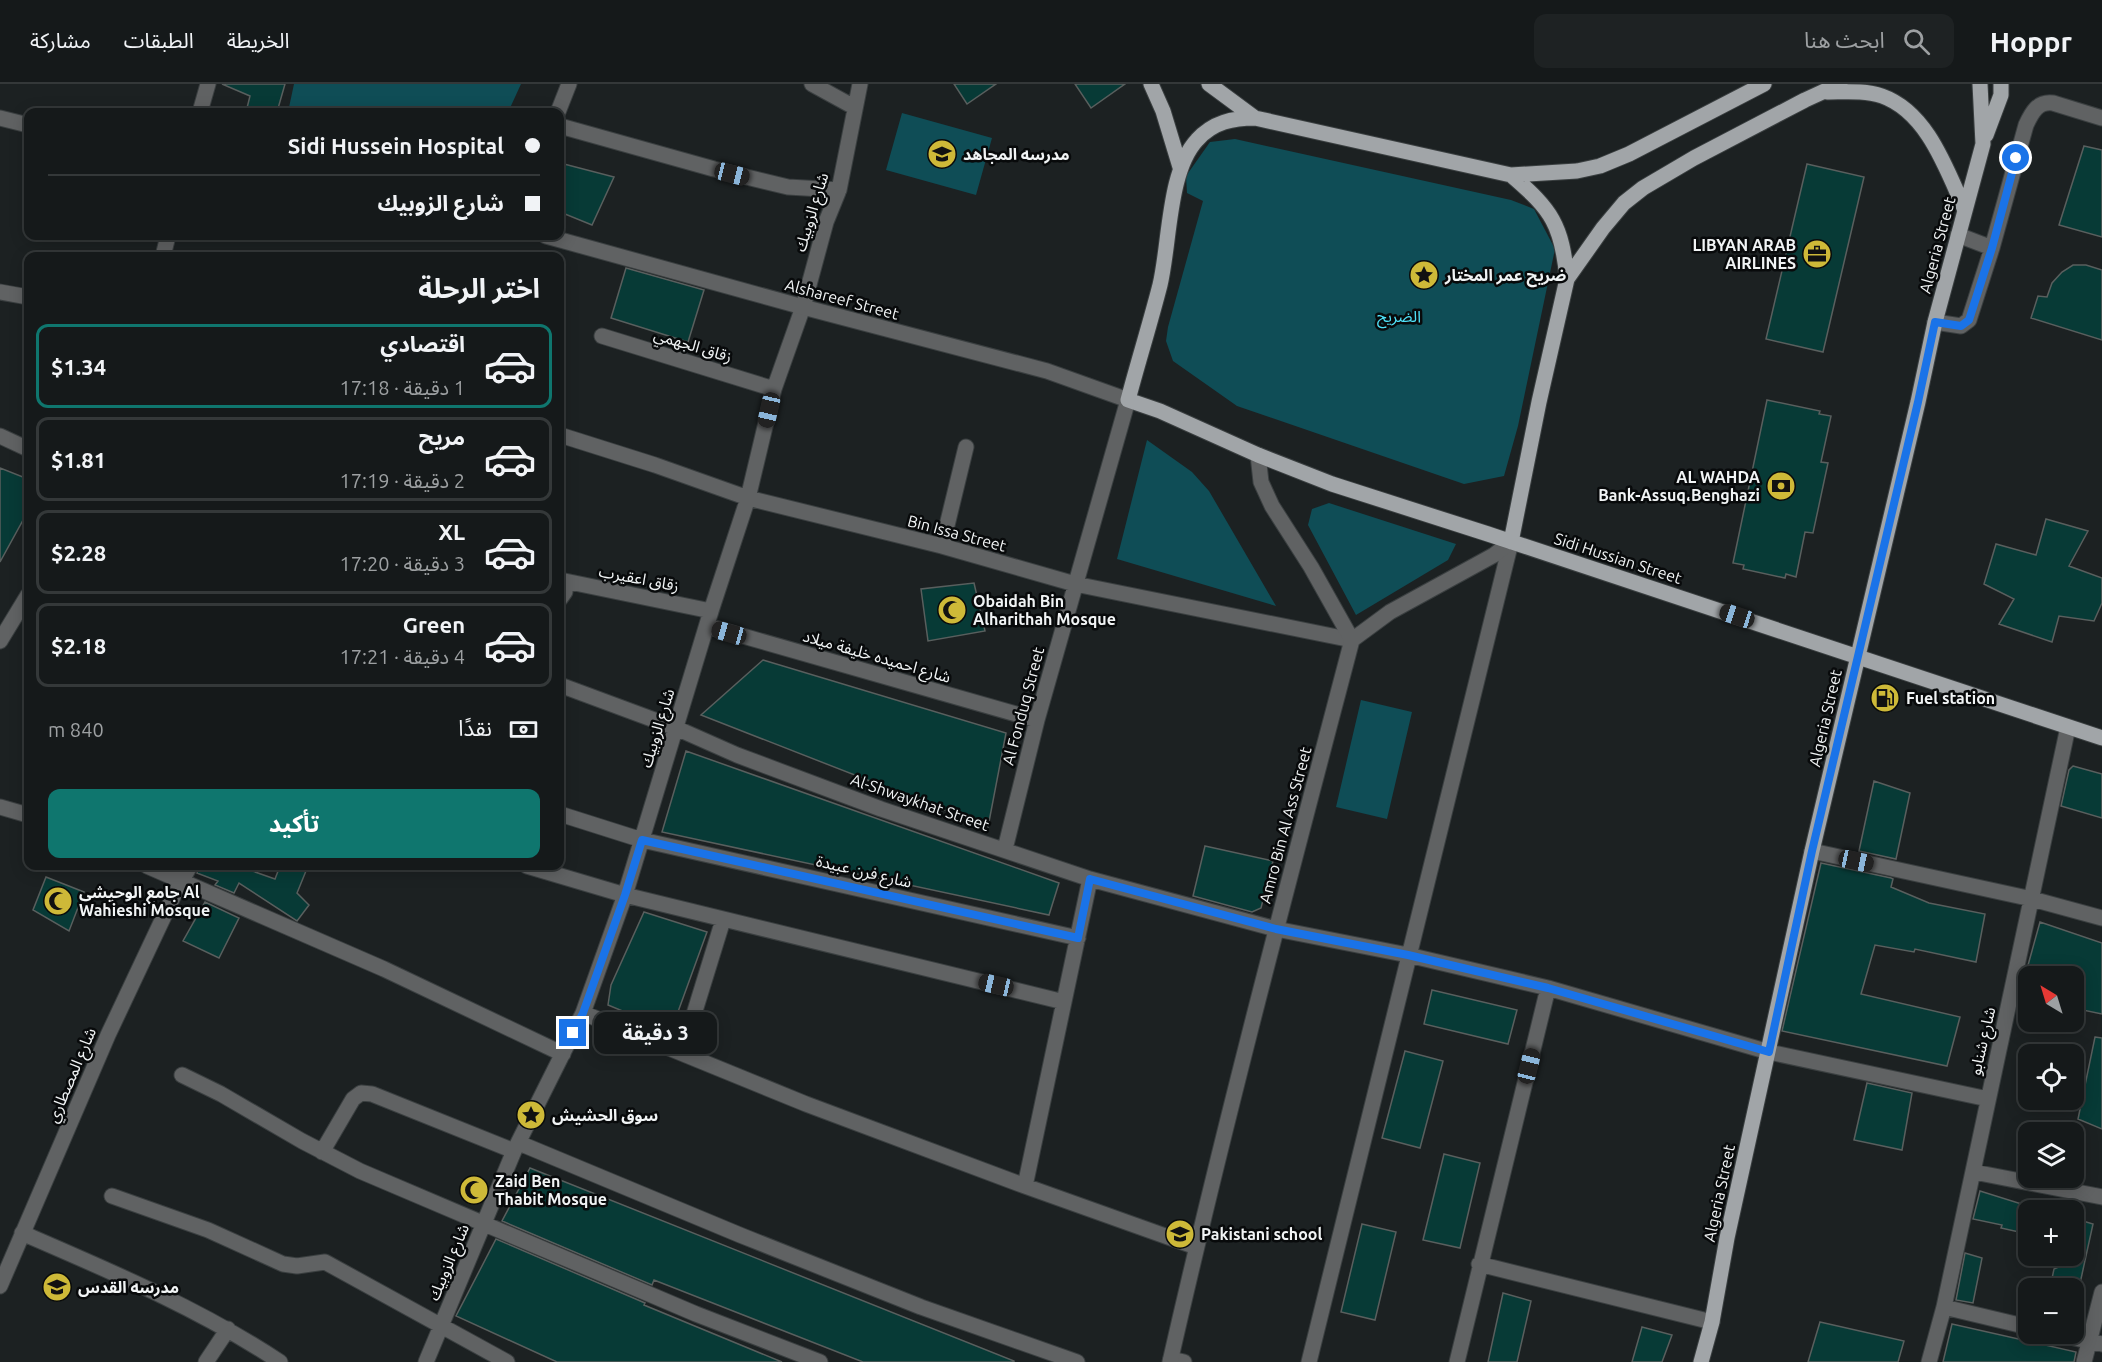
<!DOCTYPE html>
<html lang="ar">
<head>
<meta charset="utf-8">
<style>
	body { margin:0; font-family:Ubuntu,"Noto Sans Arabic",sans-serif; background:#1e2223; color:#f1f3f6; direction:rtl; height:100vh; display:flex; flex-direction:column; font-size:22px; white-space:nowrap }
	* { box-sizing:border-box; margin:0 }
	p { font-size:20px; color:#9da0a2 }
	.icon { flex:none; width:33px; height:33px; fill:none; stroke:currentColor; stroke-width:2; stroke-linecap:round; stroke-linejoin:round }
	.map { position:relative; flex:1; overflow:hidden; direction:ltr }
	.side { position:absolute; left:24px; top:168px; width:540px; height:618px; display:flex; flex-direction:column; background:#15191a; border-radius:12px; box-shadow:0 3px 15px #0003,0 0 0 2px #343839; direction:rtl }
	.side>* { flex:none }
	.top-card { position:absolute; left:24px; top:24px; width:540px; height:132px; border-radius:12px; box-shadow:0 3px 15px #0003,0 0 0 2px #343839; direction:rtl; display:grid; align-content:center; height:132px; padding:0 24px; background:#15191a }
	.needle { width:39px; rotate:322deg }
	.controls { position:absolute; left:2018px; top:882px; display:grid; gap:12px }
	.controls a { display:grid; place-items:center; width:66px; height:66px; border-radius:12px; background:#15191a; box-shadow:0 3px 15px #0003,0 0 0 2px #343839; font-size:30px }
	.end { position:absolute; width:27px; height:27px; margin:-14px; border:8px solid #1a73e8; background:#fff; box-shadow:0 0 0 3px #fff }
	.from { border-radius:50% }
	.bubble { position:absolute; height:42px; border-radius:12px; background:#15191a; box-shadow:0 3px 15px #0003,0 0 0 2px #343839; font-size:20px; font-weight:700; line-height:42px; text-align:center; direction:rtl }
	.car { position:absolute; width:18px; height:36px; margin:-18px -9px; border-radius:8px; box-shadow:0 0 4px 2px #0007; background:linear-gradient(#222 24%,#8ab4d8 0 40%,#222 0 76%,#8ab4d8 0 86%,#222 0) }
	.top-card b { display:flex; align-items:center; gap:21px; height:57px; font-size:22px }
	.top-card b+b { border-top:2px solid #343839 }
	.top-card i { width:15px; height:15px; background:#f1f3f6 }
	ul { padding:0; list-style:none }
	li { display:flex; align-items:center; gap:18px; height:84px; margin:0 12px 9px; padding:0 12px; border:3px solid #343839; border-radius:12px }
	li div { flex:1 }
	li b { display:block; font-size:22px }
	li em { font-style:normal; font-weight:700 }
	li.selected { border-color:#0f766e }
	li>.icon { width:54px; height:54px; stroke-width:1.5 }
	h2 { padding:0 24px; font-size:27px; line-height:72px }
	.pay { display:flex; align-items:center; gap:15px; height:66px; padding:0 24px; font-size:22px }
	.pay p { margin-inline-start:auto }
	.cta { display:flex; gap:12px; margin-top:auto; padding:12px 24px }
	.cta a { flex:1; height:69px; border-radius:12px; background:#0f766e; color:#fff; font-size:24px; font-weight:700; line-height:69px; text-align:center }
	header { display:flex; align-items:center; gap:36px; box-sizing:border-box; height:84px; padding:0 30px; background:#15191a; border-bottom:2px solid #343839 }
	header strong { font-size:28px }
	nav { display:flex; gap:33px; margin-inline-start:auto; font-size:21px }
	.search { width:420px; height:54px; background:#1e2223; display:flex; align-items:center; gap:15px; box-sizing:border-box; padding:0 21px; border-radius:12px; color:#9da0a2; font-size:22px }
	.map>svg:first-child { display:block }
</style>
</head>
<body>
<header>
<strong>Hoppr</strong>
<div class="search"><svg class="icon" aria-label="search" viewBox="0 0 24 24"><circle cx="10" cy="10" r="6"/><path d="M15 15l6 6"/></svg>ابحث هنا</div>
<nav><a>الخريطة</a><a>الطبقات</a><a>مشاركة</a></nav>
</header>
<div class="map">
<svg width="2102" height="1278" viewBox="0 0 2102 1278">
	<rect width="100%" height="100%" fill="#1c2122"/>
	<path fill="#0f4d56" d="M294 0H521L510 24 522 28H288Z
		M902 29 992 54 976 111 886 86Z
		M1235 55 1511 116 1534 125 1555 165 1518 342 1504 392 1464 400 1237 322 1173 277 1166 257 1168 243 1203 117 1187 109 1186 92 1210 58Z
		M1147 356 1192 388 1209 407 1276 522 1117 475Z
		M1329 419 1456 460 1448 476 1356 531 1308 441 1312 425Z
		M1361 616 1412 628 1387 735 1336 723Z"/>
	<path fill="#073a36" stroke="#595f5e" stroke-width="1.5" d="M222 0H285L277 28H246L250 12Z
		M954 0H996L967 20Z
		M1075 0H1125L1091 24Z
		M2084 62 2102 66V153L2059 141Z
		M564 80 614 93 592 141 560 128V88Z
		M1807 80 1864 93 1823 268 1766 255Z
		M2073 181H2086L2102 186V256L2031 234 2038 212 2047 213 2052 199 2062 188Z
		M626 184 704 206 688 258 611 234Z
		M1767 316 1820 327 1819 330 1831 332 1821 378 1828 379 1813 449 1805 448 1796 493 1786 490 1785 494 1743 485 1744 481 1733 479Z
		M0 384 28 395V427L0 478Z
		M2046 435 2088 447 2069 482 2102 494V519L2094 537 2059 532 2052 558 1999 540 2014 515 1984 500 1996 460 2036 471Z
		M974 499 985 547 928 557 921 505Z
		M763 576 1006 649 988 743 701 631Z
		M686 667 1059 799 1049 831 662 748Z
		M2073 682 2102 690V734L2061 722 2069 686Z
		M1874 697 1910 709 1896 775 1859 767Z
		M1205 762 1273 777 1261 824 1252 828 1193 812Z
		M1821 779 1891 794 1893 795 1891 803 1929 819 1985 830 1976 878 1915 865 1914 868 1875 861 1861 910 1960 933 1947 982 1782 947Z
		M200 782H238L275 795 280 782H308L297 809 309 821 297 837 239 799 234 809 215 801 218 797 197 789Z
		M46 793 84 808 69 847 33 826Z
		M205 818 239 834 219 874 183 857Z
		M644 828 707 848 671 947 608 921 611 901Z
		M2040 838 2102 859V930L2073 924V892H2025Z
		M1432 906 1517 926 1508 960 1424 940Z
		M2095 953 2102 954V1045L2078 1035Z
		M1405 967 1443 977 1420 1064 1382 1054Z
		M1867 999 1912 1009 1902 1066 1854 1056Z
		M1444 1070 1480 1079 1460 1164 1423 1156Z
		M530 1084 1014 1277V1278H863L654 1196 652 1201 502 1137Z
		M1980 1107 2028 1122V1150L2001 1144 2002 1141 1973 1135Z
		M2073 1134 2093 1140 2079 1204H2050L2054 1185 2061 1182 2065 1172H2073Z
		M1362 1140 1396 1148 1375 1236 1341 1228Z
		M496 1155 645 1219 644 1221 782 1278H557L456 1232Z
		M1965 1169 1982 1174 1973 1219 1956 1216Z
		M1503 1209 1531 1217 1517 1278H1488Z
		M1820 1238 1904 1257 1898 1278H1808Z
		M1952 1240 2076 1268 2074 1278H1943Z
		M1642 1243 1672 1251 1662 1278H1632Z"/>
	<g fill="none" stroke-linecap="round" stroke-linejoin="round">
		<g stroke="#3a3f40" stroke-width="17">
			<path id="minor" d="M812 0 854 23
				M200 28 208 0
				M558 28 569 0
				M560 42 714 85 788 103 839 106
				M1958 151 1992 164
				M163 172 168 152
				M0 208 28 213
				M1935 238 1961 242 1969 236 1992 164 2026 41C2032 28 2038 17 2053 19L2102 34
				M602 252 774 305
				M560 351 655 381 748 414 942 462 1075 500 1352 556
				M0 352 28 365
				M942 462 966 363
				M560 496 711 527
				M560 515 565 508V498
				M708 542 1037 636
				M0 557 28 511
				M560 601 676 644 737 671 881 725 1090 795 1276 845 1408 871 1548 904
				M0 723 28 731
				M560 730 642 756 1078 854
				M1005 765 1037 636 1128 316
				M1812 767 2032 815 2102 834
				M147 782 384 885 563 970
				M527 782 625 811 1064 918
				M583 929 806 1020 1025 1102 1196 1163
				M682 969 723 836
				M182 991 221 1010 302 1057 360 1087 696 1230 820 1278
				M519 1059 740 1151 921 1223 1077 1278
				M322 1068 353 1015 361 1009 372 1010 514 1067
				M1974 1088 2102 1113
				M1025 1102 1090 795
				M112 1112 208 1146 283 1180 297 1182 325 1178 507 1278
				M22 1149C110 1187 200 1225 280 1278
				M1479 1180 1712 1238
				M0 1202 108 951 173 813 190 782
				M1944 1223 2028 1243
				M2056 1250 2102 1260
				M1171 1275 1184 1278
				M206 1278 228 1245
				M426 1278 514 1067 583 929 625 811 711 527 748 414 774 305 803 223 826 138 839 106 860 0
				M1309 1278 1511 458
				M1457 1278 1548 904 1769 968 1988 1015
				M1929 1278 1944 1223 2068 643
				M2084 1278 2102 1208"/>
		</g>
		<g stroke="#3a3f40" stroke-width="17">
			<path id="tertiary" d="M0 34 28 41
				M546 152 803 223 1047 287 1128 316
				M1352 556 1390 528 1494 471 1511 458
				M1170 1278C1225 1036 1289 796 1352 556L1311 483 1272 422 1261 398 1258 371"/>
		</g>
		<g stroke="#3a3f40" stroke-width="17">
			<path id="primary" d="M1151 0 1163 27 1180 83
				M1209 0 1255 34
				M1764 0 1629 70 1600 82 1577 87 1511 91 1255 34C1233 34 1213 38 1197 56 1168 87 1170 159 1160 201 1150 240 1138 278 1128 316L1160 327 1258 371 1332 400 1488 450 2102 654
				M1827 8C1845 8 1864 6 1882 12 1927 28 1946 84 1964 124
				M1986 51 2001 11V0
				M1511 91C1552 126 1562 141 1567 195
				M1511 458 1539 318 1567 195 1603 144 1624 119 1643 104 1694 74 1805 16 1840 0
				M1701 1278 1712 1238 1727 1154 1812 767 1918 318 1935 238 1983 60 1980 0"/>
		</g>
		<use href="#minor" stroke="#606263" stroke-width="15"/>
		<use href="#tertiary" stroke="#606263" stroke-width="15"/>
		<use href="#primary" stroke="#a1a5a8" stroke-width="15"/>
	</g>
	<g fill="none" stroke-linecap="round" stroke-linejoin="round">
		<path stroke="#1a73e8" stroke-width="8" d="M573 949 583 929 625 811 642 756 1078 854 1090 795 1276 845 1408 871 1548 904 1769 968 1812 767 1918 318 1935 238 1961 242 1969 236 1992 164 2016 74"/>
	</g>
	<defs>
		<g id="school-disc" transform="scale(1.5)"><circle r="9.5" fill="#ceb938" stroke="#080a0b"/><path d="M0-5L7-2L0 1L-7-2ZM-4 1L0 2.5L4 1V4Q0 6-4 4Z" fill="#111"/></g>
		<g id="office-disc" transform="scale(1.5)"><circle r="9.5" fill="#ceb938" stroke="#080a0b"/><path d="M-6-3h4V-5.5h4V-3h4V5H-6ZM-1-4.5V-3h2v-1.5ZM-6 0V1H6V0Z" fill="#111"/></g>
		<g id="sight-disc" transform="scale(1.5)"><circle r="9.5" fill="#ceb938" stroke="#080a0b"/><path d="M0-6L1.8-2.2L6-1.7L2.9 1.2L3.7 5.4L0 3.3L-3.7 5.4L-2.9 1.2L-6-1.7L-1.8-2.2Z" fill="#111"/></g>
		<g id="bank-disc" transform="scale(1.5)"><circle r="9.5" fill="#ceb938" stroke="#080a0b"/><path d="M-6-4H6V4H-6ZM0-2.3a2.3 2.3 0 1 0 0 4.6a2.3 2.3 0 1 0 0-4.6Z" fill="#111"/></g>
		<g id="mosque-disc" transform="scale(1.5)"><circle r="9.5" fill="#ceb938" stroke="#080a0b"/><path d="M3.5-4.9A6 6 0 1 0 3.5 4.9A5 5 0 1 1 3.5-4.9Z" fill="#111"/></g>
		<g id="fuel-disc" transform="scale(1.5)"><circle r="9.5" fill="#ceb938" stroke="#080a0b"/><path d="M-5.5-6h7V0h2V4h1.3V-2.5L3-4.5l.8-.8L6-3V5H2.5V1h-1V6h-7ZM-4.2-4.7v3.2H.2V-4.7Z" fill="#111"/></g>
	</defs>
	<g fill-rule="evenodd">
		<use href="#school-disc" x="942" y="70"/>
		<use href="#office-disc" x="1817" y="170"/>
		<use href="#sight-disc" x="1424" y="191"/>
		<use href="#bank-disc" x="1781" y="402"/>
		<use href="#mosque-disc" x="952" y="526"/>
		<use href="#fuel-disc" x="1885" y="614"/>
		<use href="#mosque-disc" x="58" y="817"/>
		<use href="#sight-disc" x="531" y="1031"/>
		<use href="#mosque-disc" x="474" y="1106"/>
		<use href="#school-disc" x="1180" y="1150"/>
		<use href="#school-disc" x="57" y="1203"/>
	</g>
	<g text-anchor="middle" stroke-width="5" stroke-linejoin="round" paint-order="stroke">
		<g font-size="16" font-weight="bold" fill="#f1f4f5" stroke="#080a0b" text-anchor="start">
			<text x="963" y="76">مدرسه المجاهد</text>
			<text x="1796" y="167" text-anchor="end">LIBYAN ARAB<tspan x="1796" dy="18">AIRLINES</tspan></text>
			<text x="1445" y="197">ضريح عمر المختار</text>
			<text x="1760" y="399" text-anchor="end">AL WAHDA<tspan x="1760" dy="18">Bank-Assuq،Benghazi</tspan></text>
			<text x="973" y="523">Obaidah Bin<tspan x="973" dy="18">Alharithah Mosque</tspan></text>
			<text x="1906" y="620">Fuel station</text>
			<text x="79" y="814">جامع الوحيشي Al<tspan x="79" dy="18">Wahieshi Mosque</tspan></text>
			<text x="552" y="1037">سوق الحشيش</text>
			<text x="495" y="1103">Zaid Ben<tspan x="495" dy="18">Thabit Mosque</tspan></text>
			<text x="1201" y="1156">Pakistani school</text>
			<text x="78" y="1209">مدرسه القدس</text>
		</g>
		<g font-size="16" fill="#f1f4f5" stroke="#080a0b">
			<text transform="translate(811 128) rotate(-73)" y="6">شارع الزوبيك</text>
			<text transform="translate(1937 161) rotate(-75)" y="6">Algeria Street</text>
			<text transform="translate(842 215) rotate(15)" y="6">Alshareef Street</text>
			<text transform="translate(693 261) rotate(17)" y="6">زقاق الجهمي</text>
			<text transform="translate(957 449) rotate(15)" y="6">Bin Issa Street</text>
			<text transform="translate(1618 474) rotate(18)" y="6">Sidi Hussian Street</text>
			<text transform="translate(639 494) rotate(11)" y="6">زقاق اعقيرب</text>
			<text transform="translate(877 572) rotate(16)" y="6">شارع احميده خليفة ميلاد</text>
			<text transform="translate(1023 622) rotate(-75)" y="6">Al Fonduq Street</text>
			<text transform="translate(1825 634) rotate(-77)" y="6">Algeria Street</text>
			<text transform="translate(657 644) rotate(-73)" y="6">شارع الزوبيك</text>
			<text transform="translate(920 718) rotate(19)" y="6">Al-Shwaykhat Street</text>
			<text transform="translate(1285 741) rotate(-75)" y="6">Amro Bin Al Ass Street</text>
			<text transform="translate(864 787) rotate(13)" y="6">شارع فرن عبيدة</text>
			<text transform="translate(1982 957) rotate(-77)" y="6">شارع شنابو</text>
			<text transform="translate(71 991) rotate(-67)" y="6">شارع المصطاري</text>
			<text transform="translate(1719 1109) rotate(-78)" y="6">Algeria Street</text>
			<text transform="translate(448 1178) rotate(-67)" y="6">شارع الزوبيك</text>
		</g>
		<g font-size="16" fill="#4fe1f8" stroke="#080a0b">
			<text x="1399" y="238">الضريح</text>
		</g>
	</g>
</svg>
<div class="controls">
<a><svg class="needle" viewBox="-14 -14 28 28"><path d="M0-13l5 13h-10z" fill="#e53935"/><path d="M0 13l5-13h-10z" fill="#9da0a2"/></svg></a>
<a><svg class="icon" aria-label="locate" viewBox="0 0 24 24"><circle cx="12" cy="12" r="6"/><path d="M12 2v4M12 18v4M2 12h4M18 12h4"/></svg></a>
<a><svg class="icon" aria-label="layers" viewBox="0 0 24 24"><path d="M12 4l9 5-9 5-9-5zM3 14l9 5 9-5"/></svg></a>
<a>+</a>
<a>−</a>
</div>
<i class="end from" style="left:2016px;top:74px"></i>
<i class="end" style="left:573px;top:949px"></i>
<div class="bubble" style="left:594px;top:928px;width:123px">3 دقيقة</div>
<i class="car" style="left:732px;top:90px;rotate:104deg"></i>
<i class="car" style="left:769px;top:326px;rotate:193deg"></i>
<i class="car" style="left:1737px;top:532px;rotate:288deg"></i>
<i class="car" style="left:729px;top:549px;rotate:286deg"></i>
<i class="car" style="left:1856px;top:777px;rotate:102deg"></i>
<i class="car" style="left:996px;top:901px;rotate:283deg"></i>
<i class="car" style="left:1529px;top:982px;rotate:14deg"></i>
<div class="top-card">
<b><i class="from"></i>Sidi Hussein Hospital</b>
<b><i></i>شارع الزوبيك</b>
</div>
<section class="side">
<h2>اختر الرحلة</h2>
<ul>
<li class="selected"><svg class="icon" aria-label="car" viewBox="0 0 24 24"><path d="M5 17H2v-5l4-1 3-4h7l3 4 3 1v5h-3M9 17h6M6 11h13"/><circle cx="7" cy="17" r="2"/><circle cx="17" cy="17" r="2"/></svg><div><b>اقتصادي</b><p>1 دقيقة · 17:18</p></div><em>$1.34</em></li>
<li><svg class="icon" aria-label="car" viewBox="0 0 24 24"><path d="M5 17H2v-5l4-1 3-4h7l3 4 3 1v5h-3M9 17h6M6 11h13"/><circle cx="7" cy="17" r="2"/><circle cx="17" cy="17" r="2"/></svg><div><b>مريح</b><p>2 دقيقة · 17:19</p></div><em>$1.81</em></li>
<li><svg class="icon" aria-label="car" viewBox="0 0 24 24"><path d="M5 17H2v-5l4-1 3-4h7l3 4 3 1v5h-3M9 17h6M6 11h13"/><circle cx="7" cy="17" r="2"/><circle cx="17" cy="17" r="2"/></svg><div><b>XL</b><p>3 دقيقة · 17:20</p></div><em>$2.28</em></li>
<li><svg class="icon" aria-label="car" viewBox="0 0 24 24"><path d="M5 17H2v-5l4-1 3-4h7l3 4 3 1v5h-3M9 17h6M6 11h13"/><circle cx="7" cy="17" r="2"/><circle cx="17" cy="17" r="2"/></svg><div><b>Green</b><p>4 دقيقة · 17:21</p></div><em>$2.18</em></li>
</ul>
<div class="pay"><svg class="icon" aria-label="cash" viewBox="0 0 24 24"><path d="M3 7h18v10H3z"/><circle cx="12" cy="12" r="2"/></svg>نقدًا<p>840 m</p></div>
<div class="cta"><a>تأكيد</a></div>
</section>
</div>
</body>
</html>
